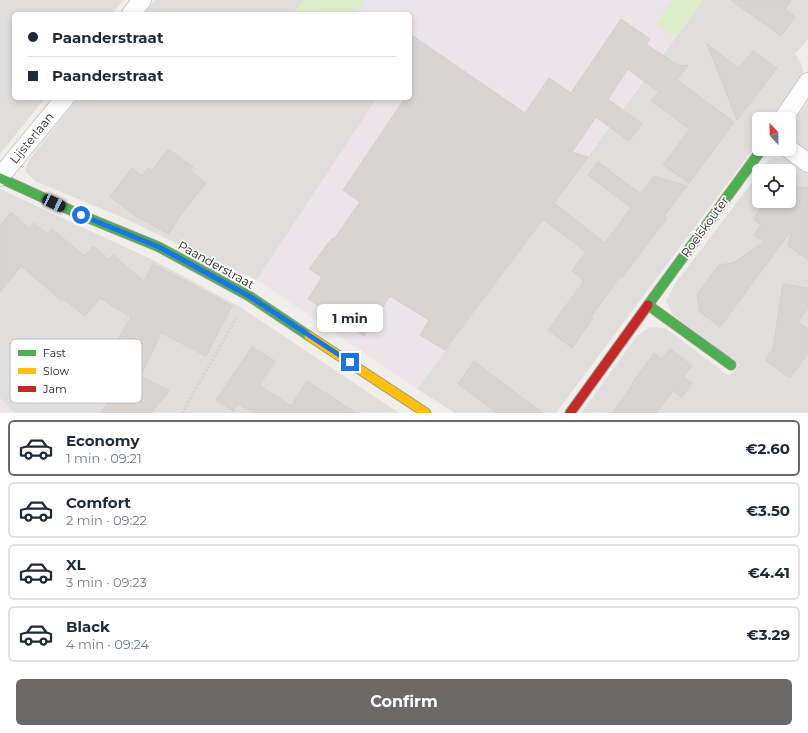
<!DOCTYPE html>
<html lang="en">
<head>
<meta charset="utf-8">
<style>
	body { margin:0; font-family:Montserrat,sans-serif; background:#f6f6f7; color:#1f2937; height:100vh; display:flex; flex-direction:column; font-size:15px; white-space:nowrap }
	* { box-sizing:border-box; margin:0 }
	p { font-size:13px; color:#747a83 }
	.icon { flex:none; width:22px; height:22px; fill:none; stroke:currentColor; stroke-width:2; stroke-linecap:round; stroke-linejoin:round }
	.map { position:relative; height:413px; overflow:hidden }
	.details { display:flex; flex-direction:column; background:#fff; flex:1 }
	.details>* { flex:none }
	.top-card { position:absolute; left:12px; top:12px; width:400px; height:88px; border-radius:6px; box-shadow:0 2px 6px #0003; display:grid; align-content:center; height:88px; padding:0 16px; background:#fff }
	.needle { width:26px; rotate:338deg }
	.fabs { position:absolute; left:752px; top:112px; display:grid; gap:8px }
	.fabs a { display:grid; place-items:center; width:44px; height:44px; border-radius:6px; background:#fff; box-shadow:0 2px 6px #0003; font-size:20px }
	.end { position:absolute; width:18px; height:18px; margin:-9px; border:5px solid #1a73e8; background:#fff; box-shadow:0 0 0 2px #fff }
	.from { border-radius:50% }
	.bubble { position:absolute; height:28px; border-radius:6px; background:#fff; box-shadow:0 2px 6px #0003; font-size:13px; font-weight:700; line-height:28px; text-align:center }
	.car { position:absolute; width:12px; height:24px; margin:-12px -6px; border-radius:5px; box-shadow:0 0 3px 1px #0007; background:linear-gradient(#222 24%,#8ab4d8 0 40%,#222 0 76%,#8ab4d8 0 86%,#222 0) }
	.top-card b { display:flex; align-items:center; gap:14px; height:38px; font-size:15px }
	.top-card b+b { border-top:1px solid #e0e1e3 }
	.top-card i { width:10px; height:10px; background:#1f2937 }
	ul { padding:7px 0 0; list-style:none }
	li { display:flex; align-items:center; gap:12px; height:56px; margin:0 8px 6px; padding:0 8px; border:2px solid #e0e1e3; border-radius:6px }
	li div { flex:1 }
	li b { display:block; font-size:15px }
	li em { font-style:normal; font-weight:700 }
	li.on { border-color:#6a6968 }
	li>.icon { width:36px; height:36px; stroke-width:1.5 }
	.button { display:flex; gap:8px; margin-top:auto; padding:8px 16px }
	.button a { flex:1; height:46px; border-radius:6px; background:#6a6968; color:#fff; font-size:16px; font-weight:700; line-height:46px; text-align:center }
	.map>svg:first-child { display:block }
</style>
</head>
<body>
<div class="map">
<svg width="808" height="413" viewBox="0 0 808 413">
	<rect width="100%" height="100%" fill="#f0eeeb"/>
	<path fill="#dfdedc" d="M0 0H123L112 14H14V98H45L0 154Z
		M155 0H305L293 14H144Z
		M703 0H808V39L795 54 802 65 804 78 775 119H759V141L556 413H455L417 389Z
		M78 98H377L257 280 192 251 126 219 35 181 25 171 29 160Z
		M808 103V152L796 143 794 131 797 116Z
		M775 158 792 159 808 171V413H581L637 336 650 327 665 328 729 376 739 365 673 315 666 301 675 284 759 173V201H789V171H760L768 161Z
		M0 189 153 260 240 307 399 413H14L0 398Z"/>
	<path fill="#ede4e9" d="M365 0H672L655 23 675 37 417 389 257 280 377 98H410V14H355Z
		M0 398 14 413H0Z"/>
	<path fill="#ddeccb" d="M305 0H365L355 14H293Z
		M672 0H703L675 37 655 23Z"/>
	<path fill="#e0dfde" d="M263 124 315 162 257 246 230 260 189 231Z"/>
	<path fill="#d7d4d2" stroke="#d3d0cc" d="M731 0H791L785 9 795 17 781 36Z
		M621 19 650 39 646 44 679 66 688 65 677 80 734 122 689 183 663 165 690 129 651 101 659 92 628 69 608 99 642 124 629 141 596 117 572 152 588 157 554 203 605 243 631 208 588 175 598 162 641 194 654 176 687 186 664 216 667 218 622 278 620 276 591 317 593 318 572 348 548 330 584 281 581 279 582 278 572 271 586 252 543 219 445 350 420 335 429 320 390 296 364 336 308 299 322 277 309 269 332 238 334 239 360 202 343 190 405 98H410V34L525 113 549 78 571 93Z
		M707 44 739 68 753 51 777 68 737 120Z
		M168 149 193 167 190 170 206 183 179 217 169 234 137 217 110 197 132 168 142 176 148 168 152 171Z
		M789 183 797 189V187L808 188V260L788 246 791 231 720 327 700 312 697 294 719 265 733 263 764 242 754 235 761 225 753 219 766 201H789Z
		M11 212 29 229 34 223 48 234 52 229 85 256 93 246 109 259 113 255 144 281 153 264 232 306 206 356 161 333 142 373 110 354 131 317 100 298 85 316 64 299 62 301 21 266 0 292V226Z
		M783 284 808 288V308L798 322 808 329V353L790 378 765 360 773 349Z
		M252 347 275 361 259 385 291 406 307 381 356 413H253L238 404 233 411 216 400Z
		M670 349 692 366 683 377 692 383 682 397 673 391 656 413H612L633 384 632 383 654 353 661 359Z
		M474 361 503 383 543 413H497L458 384Z
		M133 372 169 391 151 413H100Z"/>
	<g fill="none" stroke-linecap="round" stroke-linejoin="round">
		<g stroke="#c9c8c7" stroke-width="20">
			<path id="street" d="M131 14 142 0
				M783 119 808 82
				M789 149 808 163
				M0 177 65 98"/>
		</g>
		<g stroke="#999a82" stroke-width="11">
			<path id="fast" d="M0 178 81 215 159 247 249 296 309 336
				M731 365 648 305 762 149"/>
		</g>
		<g stroke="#999a82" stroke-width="11">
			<path id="slow" d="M309 336 426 413"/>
		</g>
		<g stroke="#999a82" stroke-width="11">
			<path id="jam" d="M570 413 648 305"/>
		</g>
		<path stroke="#dccecd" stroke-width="2.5" stroke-dasharray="2 2" stroke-linecap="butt" d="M182 413 238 315"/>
		<use href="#street" stroke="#fdfcfc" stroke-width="18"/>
		<use href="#fast" stroke="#4caf50" stroke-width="9"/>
		<use href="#slow" stroke="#ffc107" stroke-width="9"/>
		<use href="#jam" stroke="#c62828" stroke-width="9"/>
	</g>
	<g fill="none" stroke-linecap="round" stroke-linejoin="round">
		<path stroke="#1a73e8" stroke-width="5" d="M81 215 159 247 249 296 350 362"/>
	</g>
	<g text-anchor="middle" stroke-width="3.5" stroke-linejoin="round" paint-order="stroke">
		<g font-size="12" fill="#222" stroke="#fff">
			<text transform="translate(32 138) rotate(-51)" y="4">Lijsterlaan</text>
			<text transform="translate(705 227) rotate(-54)" y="4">Roelskouter</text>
			<text transform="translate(216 265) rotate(29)" y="4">Paanderstraat</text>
		</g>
	</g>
	<rect x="10" y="339" width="132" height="64" rx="6" fill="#fff" stroke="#bdbdbd" stroke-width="1"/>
	<rect x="18" y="350" width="18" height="6" fill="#4caf50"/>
	<rect x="18" y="368" width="18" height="6" fill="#ffc107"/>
	<rect x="18" y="386" width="18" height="6" fill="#c62828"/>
	<g font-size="11" fill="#222">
		<text x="43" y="357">Fast</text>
		<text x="43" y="375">Slow</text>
		<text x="43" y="393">Jam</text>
	</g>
</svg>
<div class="fabs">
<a><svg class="needle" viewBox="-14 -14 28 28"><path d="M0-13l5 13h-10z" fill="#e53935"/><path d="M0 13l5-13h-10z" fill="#747a83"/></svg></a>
<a><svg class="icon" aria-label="locate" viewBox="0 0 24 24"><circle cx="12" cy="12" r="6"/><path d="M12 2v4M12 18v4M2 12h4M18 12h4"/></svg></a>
</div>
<i class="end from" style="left:81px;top:215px"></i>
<i class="end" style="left:350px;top:362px"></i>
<div class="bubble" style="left:317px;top:304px;width:66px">1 min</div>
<i class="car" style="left:54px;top:203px;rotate:115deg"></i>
<div class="top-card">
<b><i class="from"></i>Paanderstraat</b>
<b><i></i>Paanderstraat</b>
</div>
</div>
<section class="details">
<ul>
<li class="on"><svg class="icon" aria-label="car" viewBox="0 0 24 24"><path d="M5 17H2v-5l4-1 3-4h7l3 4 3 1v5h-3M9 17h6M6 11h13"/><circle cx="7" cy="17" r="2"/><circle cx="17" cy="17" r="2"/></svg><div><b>Economy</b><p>1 min · 09:21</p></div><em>€2.60</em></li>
<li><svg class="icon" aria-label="car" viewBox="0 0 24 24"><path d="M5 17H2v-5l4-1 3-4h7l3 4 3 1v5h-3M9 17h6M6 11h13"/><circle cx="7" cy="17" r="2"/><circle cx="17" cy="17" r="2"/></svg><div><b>Comfort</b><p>2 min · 09:22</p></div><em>€3.50</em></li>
<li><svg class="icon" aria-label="car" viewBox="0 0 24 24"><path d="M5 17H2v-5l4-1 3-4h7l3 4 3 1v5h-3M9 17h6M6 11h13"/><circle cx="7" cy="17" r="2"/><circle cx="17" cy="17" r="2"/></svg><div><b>XL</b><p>3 min · 09:23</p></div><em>€4.41</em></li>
<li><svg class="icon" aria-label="car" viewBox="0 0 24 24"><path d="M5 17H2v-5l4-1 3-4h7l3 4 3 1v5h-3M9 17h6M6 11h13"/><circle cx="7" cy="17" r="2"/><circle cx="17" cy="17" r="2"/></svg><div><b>Black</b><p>4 min · 09:24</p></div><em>€3.29</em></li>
</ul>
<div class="button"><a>Confirm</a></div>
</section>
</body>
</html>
